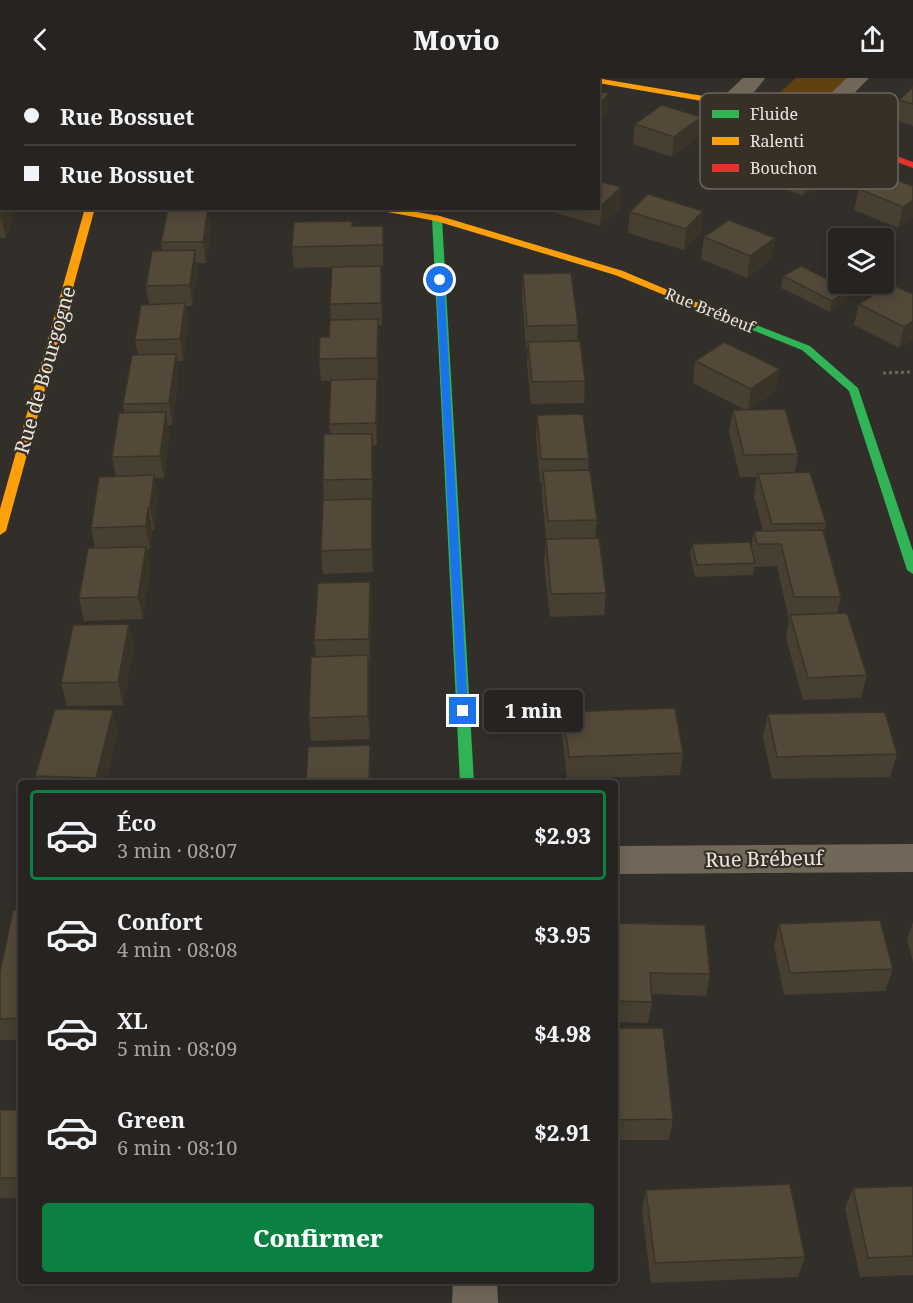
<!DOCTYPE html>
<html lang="fr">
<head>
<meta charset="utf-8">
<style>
	body { margin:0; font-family:"Noto Serif",serif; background:#2e2b29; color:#f1f3f6; height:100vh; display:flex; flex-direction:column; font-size:22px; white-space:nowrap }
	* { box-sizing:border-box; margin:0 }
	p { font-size:20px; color:#a4a4a5 }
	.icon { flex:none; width:33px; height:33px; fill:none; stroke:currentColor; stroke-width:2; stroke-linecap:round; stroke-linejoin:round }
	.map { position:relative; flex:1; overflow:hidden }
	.sheet { position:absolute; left:18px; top:702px; width:600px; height:504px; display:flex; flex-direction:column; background:#262320; border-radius:6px; box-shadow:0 3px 15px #0003,0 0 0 2px #42403e }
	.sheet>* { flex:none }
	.top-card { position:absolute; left:0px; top:0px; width:600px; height:132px; box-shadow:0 3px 15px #0003,0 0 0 2px #42403e; display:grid; align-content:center; height:132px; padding:0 24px; background:#262320 }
	.fabs { position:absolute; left:828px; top:150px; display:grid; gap:12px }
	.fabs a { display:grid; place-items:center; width:66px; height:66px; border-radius:6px; background:#262320; box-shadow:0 3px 15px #0003,0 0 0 2px #42403e; font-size:30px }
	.end { position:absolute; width:27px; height:27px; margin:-14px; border:8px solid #1a73e8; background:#fff; box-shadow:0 0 0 3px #fff }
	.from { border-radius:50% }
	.bubble { position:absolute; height:42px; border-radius:6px; background:#262320; box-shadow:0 3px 15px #0003,0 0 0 2px #42403e; font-size:20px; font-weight:800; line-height:42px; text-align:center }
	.top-card b { display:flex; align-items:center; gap:21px; height:57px; font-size:22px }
	.top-card b+b { border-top:2px solid #42403e }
	.top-card i { width:15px; height:15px; background:#f1f3f6 }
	ul { padding:10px 0 0; list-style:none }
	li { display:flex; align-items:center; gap:18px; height:90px; margin:0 12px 9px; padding:0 12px; border:3px solid transparent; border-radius:6px }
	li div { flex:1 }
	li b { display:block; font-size:22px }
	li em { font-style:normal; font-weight:800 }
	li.selected { border-color:#0b8043 }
	li>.icon { width:54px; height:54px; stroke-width:1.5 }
	.button { display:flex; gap:12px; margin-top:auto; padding:12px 24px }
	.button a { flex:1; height:69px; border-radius:6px; background:#0b8043; color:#fff; font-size:24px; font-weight:800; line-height:69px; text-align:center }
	header { display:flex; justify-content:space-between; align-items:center; height:78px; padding:0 24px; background:#262320; font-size:27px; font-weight:800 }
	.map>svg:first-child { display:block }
</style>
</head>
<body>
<header><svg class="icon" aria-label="back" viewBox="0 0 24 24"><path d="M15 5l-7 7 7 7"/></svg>Movio<svg class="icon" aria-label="share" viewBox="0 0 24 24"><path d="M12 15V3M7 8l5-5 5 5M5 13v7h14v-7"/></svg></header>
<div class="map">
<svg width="913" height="1225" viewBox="0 0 913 1225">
	<rect width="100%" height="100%" fill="#322f2a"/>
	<path fill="#5f4210" d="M796 0H856C836 17 823 37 795 31 786 29 780 26 776 18Z"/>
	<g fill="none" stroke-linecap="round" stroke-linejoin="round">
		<path stroke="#6b655a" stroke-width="3" stroke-dasharray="3 3" stroke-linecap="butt" d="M883 295 913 294"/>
		<path fill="#716759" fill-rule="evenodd" d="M114 0H134L113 2Z
			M743 0H765C756 14 737 34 719 30L716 25Z
			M847 0H869L816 54 808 56 800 54 797 49 800 44Z
			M913 766V794L615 796V768Z
			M453 1203H497L498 1225H452Z"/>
		<path fill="#30b455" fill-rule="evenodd" d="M437 137 442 140 474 705H460L432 140Z
			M698 224 810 268 858 310 913 473V496L907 492 849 313 802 272 694 229V225Z"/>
		<path fill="#ff9f0a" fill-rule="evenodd" d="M596 0 727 22 843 60 835 62 725 27 598 5V2H594Z
			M85 130H95L6 453 0 457V431Z
			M366 130H393L440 138 623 193 703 227 702 229H694L615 197 436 143Z"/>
		<path fill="#e5322d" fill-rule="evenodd" d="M835 58H841L913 84V90L835 62Z"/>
	</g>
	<path fill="#473f31" d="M5 0H58V2H5Z
		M193 0H241L240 2H193Z
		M913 9V48L895 42 899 22Z
		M0 24H2V130H16L6 160H0Z
		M635 46 698 59 672 79 633 66Z
		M777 60 774 81 753 99 703 84 706 64Z
		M768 92 827 102 803 118 766 103Z
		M598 103 620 130 600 148 553 134 554 130H598Z
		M913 108V139L898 150 854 132 859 111Z
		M208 131 211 152 206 185H196L197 194 192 228H186L188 247 183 283H177L179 298 172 347H168L169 356 164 400H154L157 420 154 452H152L150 471H147L150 492 143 541 84 543 79 520 95 470 91 450 116 399 112 379 124 335 123 326 138 277 135 262 149 226 146 208 162 173 161 164Z
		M630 134 701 154 684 172 628 155Z
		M352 148H383V188H381L382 247H378V302H377V367H373L372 424 373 494 323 496 321 473 324 422 323 402 330 356 329 346 331 303H321L319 281 329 259 331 242 330 226 332 189 294 190 292 169Z
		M704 159 775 160 771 182 747 200 701 181Z
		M523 196 578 247 577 263 585 303 584 325 531 326 527 286 528 270H526L522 217Z
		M783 198 847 223 830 234 781 210Z
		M913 216V262L899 270 854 247 859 226Z
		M695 283 780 291 776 313 750 331 798 376 795 395 826 445 824 454 841 519 837 536 867 597 861 620 803 622 786 560 789 542 777 488 754 489 753 497 695 499 690 477 692 466 751 470 754 453H763L754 418 757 399H740L729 354 733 332H745L693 305Z
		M537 337 589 381 588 392 597 442 595 460 606 515 604 537 550 539 544 484 546 461 542 416V404H540L536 359Z
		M370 504 372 527 370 584H369L370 661 311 663 309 640 316 579 314 562Z
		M134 568 123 627 67 628 61 605Z
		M113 632 118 655 106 705H37L35 698Z
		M563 634 683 675 680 697 567 701 562 656Z
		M768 636 897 676 890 699 772 701 763 659Z
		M21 832V962H0V894Z
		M913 844V884L907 861Z
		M615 845 710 896 706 918 651 916 652 924 648 945 615 944Z
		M779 846 893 891 885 913 784 917 774 868Z
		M615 950 673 1041 669 1062H615Z
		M0 1032H21V1120H0Z
		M913 1108V1197L860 1199 845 1130 853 1110Z
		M646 1112 805 1179 798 1199 651 1205 642 1132Z"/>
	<path fill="#3a3328" d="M609 15 608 35 598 48V29Z
		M701 39 698 59 672 79 674 59Z
		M777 60 774 81 753 99 756 79Z
		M828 92 827 102 803 118 805 107Z
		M621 109 620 130 600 148 602 127Z
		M913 122V139L898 150 903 129Z
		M4 130H16L6 160 1 139Z
		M208 131 211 152 206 185 203 164Z
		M703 133 701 154 684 172 686 151Z
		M775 160 771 182 747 200 750 178Z
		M195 172 197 194 192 228 190 207Z
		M849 212 847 223 830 234 832 223Z
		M185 225 188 247 183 283 180 261Z
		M378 241 379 263 378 302 377 280Z
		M913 243V262L899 270 904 249Z
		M176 276 179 298 172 347 169 325Z
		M780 291 776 313 748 333 751 311Z
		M377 301V367L376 345Z
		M166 334 169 356 164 400 160 378Z
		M372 356 373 378V424L372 401Z
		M154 397 157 420 154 452 150 430Z
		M372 421 373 444V494L372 471Z
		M148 430 152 452 150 471 146 448Z
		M146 469 150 492 143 541 138 519Z
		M370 504 372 527 370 584 369 561Z
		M129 546 134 568 123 627 118 604Z
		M368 577 370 600V661L368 638Z
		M113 632 118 655 106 705H98L96 700Z
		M370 667 371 690V705H369Z"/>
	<path fill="#534939" stroke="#3a3328" stroke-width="1.5" d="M264 0H305L304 2Z
		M342 0H383L382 2H341Z
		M418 0H460L464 1 463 2H417Z
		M497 0H522L530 2H495Z
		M913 9V26L899 22Z
		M598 13 609 15 598 29Z
		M0 24H2V50H0Z
		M662 27 701 39 674 59 635 46Z
		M0 63H2V92H0Z
		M881 96 913 108V122L903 129 859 111Z
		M0 100H2V130H4L1 139H0Z
		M598 103 621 109 602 127 598 126Z
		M648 116 703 133 686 151 630 134Z
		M168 131H208L203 164H161Z
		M729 142 775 160 750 178 704 159Z
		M352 143V148H383V167L292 169 294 144Z
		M195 172 190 207 146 208 152 173Z
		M381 188V225L330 226 332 189Z
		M801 188 849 212 832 223 783 198Z
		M571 195 578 247 527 248 523 196Z
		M891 206 913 216V243L904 249 859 226Z
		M185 225 180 261 135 262 141 227Z
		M378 241 377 280 319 281 320 259H329L330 242Z
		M580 263 585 303 532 304 528 264Z
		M724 264 780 291 751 311 695 283Z
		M176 276 169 325 123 326 132 277Z
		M377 301 376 345 329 346 331 302Z
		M785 331 798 376 744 377 733 332Z
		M166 334 160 378 112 379 119 335Z
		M583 336 589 381H541L537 337Z
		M324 356H372V401L323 402Z
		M590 392 597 442 548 443 543 393Z
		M810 394 826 445 772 446 758 396Z
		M154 397 150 430H148L146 448 91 450 99 399Z
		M372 421V471L321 473 323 422Z
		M823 452 841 519H794L781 466H757L754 453Z
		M599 460 606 515 551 516 546 461Z
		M750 464 755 485 697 487 692 466Z
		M146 469 138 519 79 520 88 470Z
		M370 504 369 561 314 562 318 505Z
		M847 535 867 597 808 600 790 537Z
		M129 546 118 604 61 605 73 547Z
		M368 577V638L309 640 311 579Z
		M675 630 683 675 569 679 563 634Z
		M55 631 113 632 96 700 35 698Z
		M885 634 897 676 777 679 768 636Z
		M370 667 369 705H306L308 669Z
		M13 832H21V940L0 941V894Z
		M880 842 893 891 790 895 779 846Z
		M615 845 705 847 710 896 650 895 652 924 615 923Z
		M615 950H663L673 1041 615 1042Z
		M0 1032H21V1100H0Z
		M790 1106 805 1179 655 1185 646 1112Z
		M913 1108V1178L868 1180 853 1110Z"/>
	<path fill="#1a73e8" d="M440 200 444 202 468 633 463 637 458 633 436 202Z"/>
	<g text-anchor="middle" stroke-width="4.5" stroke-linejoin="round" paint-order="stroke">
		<g font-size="16" fill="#eae5df" stroke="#363027">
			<text transform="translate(710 232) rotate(22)" y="6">Rue Brébeuf</text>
		</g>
		<g font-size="20" fill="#eae5df" stroke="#363027">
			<text transform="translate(45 292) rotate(-74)" y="7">Rue de Bourgogne</text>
			<text transform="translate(764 781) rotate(-1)" y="7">Rue Brébeuf</text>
		</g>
	</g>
	<rect x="700" y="15" width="198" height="96" rx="9" fill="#363027" stroke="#6c665e" stroke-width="1.5"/>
	<rect x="712" y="32" width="27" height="8" fill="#30b455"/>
	<rect x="712" y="59" width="27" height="8" fill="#ff9f0a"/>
	<rect x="712" y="86" width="27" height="8" fill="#e5322d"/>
	<g font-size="16" fill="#eae5df">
		<text x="750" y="42">Fluide</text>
		<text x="750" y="69">Ralenti</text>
		<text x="750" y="96">Bouchon</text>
	</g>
</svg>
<div class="fabs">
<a><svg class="icon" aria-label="layers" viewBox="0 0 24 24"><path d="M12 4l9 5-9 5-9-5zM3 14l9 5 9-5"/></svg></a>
</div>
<i class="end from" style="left:440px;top:202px"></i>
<i class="end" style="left:463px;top:633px"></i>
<div class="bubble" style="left:484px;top:612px;width:99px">1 min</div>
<div class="top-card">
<b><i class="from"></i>Rue Bossuet</b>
<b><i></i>Rue Bossuet</b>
</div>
<section class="sheet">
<ul>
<li class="selected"><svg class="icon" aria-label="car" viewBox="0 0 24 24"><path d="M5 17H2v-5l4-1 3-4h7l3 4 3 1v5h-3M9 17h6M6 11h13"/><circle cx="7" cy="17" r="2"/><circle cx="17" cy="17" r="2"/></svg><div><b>Éco</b><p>3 min · 08:07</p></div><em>$2.93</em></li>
<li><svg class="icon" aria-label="car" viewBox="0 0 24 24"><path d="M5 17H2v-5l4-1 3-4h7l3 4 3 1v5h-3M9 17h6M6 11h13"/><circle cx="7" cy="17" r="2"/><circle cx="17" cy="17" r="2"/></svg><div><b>Confort</b><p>4 min · 08:08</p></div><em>$3.95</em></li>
<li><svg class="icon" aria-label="car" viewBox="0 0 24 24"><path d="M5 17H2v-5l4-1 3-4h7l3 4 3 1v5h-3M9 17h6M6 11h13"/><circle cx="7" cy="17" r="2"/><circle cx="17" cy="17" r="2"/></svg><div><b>XL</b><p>5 min · 08:09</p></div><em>$4.98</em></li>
<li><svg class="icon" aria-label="car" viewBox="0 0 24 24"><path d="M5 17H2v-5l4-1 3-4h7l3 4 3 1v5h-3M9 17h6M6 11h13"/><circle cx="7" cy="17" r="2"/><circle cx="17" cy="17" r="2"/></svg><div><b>Green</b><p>6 min · 08:10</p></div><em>$2.91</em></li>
</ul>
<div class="button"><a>Confirmer</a></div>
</section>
</div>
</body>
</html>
